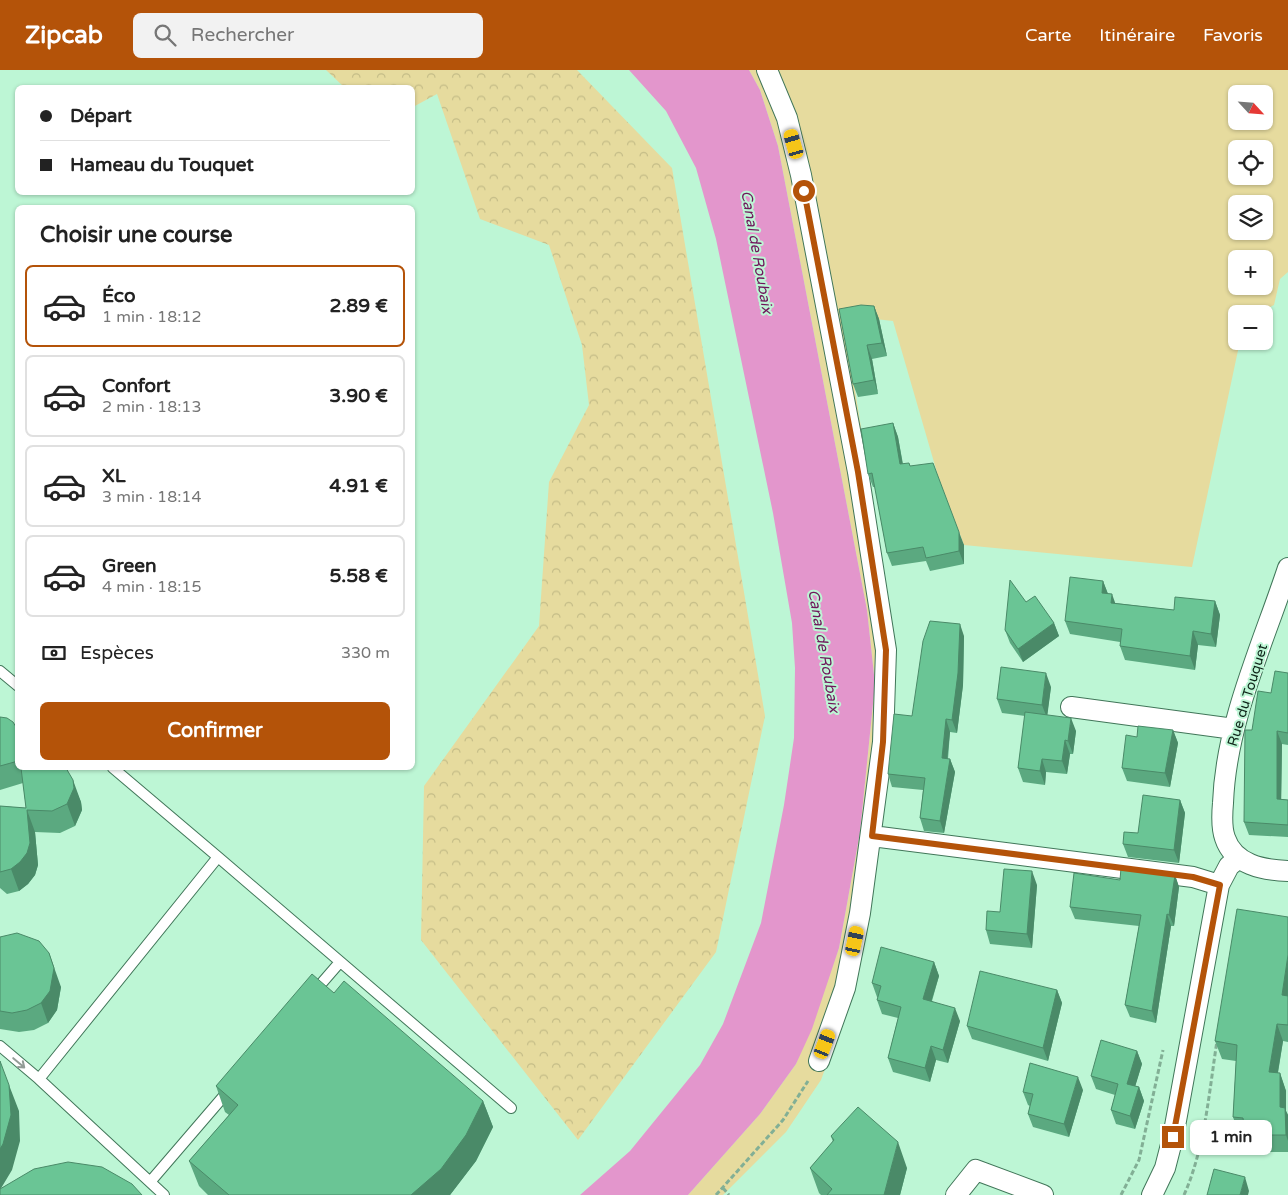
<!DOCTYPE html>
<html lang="fr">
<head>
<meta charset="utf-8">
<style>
	body { margin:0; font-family:"Varela Round",sans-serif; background:#f2f2f2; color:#222; height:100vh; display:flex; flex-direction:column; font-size:19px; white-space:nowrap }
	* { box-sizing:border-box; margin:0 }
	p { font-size:16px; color:#767676 }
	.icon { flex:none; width:28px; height:28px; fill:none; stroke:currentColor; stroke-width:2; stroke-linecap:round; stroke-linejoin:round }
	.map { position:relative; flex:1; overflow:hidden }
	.panel { position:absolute; left:15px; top:135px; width:400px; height:565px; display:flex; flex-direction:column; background:#fff; border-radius:8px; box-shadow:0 1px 4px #0004 }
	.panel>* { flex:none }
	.banner { position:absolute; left:15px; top:15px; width:400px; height:110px; border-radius:8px; box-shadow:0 1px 4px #0004; display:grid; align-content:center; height:110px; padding:0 25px; background:#fff }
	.needle { width:32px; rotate:116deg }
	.buttons { position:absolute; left:1228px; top:15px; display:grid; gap:10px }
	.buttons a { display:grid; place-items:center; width:45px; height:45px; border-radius:8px; background:#fff; box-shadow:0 1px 4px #0004; font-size:25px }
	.end { position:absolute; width:22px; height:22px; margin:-11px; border:6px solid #b45309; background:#fff; box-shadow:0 0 0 2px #fff }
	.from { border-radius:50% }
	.bubble { position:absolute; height:35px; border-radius:8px; background:#fff; box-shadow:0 1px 4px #0004; font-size:16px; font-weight:700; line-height:35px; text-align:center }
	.car { position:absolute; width:15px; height:30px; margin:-15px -8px; border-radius:6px; box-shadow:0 0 4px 1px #0007; background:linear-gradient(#f5c518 24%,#345 0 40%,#f5c518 0 76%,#345 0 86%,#f5c518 0) }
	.banner b { display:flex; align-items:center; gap:18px; height:48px; font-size:19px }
	.banner b+b { border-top:1px solid #e0e0e0 }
	.banner i { width:12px; height:12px; background:#222 }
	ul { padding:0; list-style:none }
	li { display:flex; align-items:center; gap:15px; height:82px; margin:0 10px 8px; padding:0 15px; border:2px solid #e0e0e0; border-radius:8px }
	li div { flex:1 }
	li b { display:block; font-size:19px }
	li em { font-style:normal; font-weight:700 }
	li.current { border-color:#b45309 }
	li>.icon { width:45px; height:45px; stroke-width:1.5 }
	h2 { padding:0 25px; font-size:22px; line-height:60px }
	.pay { display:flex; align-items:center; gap:12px; height:55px; padding:0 25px; font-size:19px }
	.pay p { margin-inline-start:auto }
	.action { display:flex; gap:10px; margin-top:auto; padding:10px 25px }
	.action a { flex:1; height:58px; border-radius:8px; background:#b45309; color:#fff; font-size:20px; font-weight:700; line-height:58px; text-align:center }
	header { display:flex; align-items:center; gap:30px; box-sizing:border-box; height:70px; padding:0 25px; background:#b45309; color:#fff }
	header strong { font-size:24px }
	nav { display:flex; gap:28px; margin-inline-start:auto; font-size:18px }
	.search { width:350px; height:45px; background:#f2f2f2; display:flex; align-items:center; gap:12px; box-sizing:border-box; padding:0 18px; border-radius:8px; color:#767676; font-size:19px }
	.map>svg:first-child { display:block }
</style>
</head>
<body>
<header>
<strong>Zipcab</strong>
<div class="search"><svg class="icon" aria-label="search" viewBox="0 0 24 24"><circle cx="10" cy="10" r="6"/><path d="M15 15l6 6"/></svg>Rechercher</div>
<nav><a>Carte</a><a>Itinéraire</a><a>Favoris</a></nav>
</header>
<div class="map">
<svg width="1288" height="1125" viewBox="0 0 1288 1125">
	<defs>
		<pattern id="forest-crowns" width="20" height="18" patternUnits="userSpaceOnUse" patternTransform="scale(1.25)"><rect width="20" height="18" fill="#e6db9e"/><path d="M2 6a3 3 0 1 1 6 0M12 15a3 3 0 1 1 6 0" fill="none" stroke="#c4bc87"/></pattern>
	</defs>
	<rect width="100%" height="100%" fill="#bdf6d5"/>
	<path fill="#e6db9e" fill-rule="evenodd" d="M749 0H1288V202L1280 209 1274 235 1257 244H1236V271H1240L1192 497 964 475 938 406 893 251 866 248 844 252 878 463 880 749 864 878 842 952 821 1010 786 1062 723 1125H688L760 1044 796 994 839 878 860 762 875 614 867 540 778 76 760 20ZM1236 24H1264V51H1236ZM1236 79H1264V106H1236ZM1236 134H1264V161H1236ZM1236 189H1264V216H1236Z"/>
	<path fill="url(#forest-crowns)" d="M326 0H577L672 98 765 646 716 882 578 1070 421 870 424 716 539 556 549 412 589 335 582 275 549 175 480 149 437 24 413 37 412 18 344 17Z"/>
	<path fill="#e396cc" d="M629 0H749L760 20 778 76 867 540 875 614 860 762 839 878 812 959 796 994 760 1044 688 1125H580L630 1081 700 995 723 954 761 853 784 735 794 668 795 598 792 553 773 443 716 169 696 98 666 41Z"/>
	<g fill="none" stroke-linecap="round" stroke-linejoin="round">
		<g stroke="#417659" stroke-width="12">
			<path id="lane" d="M0 601 18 616
				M113 698 218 787 39 1009 164 1125
				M218 787 511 1038
				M314 922 340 892
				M0 976 39 1009
				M150 1112 229 1020"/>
		</g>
		<g stroke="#417659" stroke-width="22">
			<path id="street" d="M767 0 787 48 801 105 858 402 886 580 883 672 860 843 845 918 819 991
				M1288 498C1263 574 1226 652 1223 733 1222 744 1221 757 1225 768 1234 795 1263 800 1288 801
				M1071 637 1234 659
				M872 766 1193 807 1219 815
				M956 1125 976 1100 1043 1125
				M1152 1125 1165 1098 1173 1067 1219 815 1229 796 1239 788"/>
		</g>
		<path stroke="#82af95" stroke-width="3" stroke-dasharray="5 2.5" stroke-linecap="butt" d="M723 1118 729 1125
			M716 1125 783 1050 808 1011
			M1121 1125 1139 1090 1163 980
			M1184 1125C1205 1078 1209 1022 1217 971"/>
		<use href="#lane" stroke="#fff" stroke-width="10"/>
		<use href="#street" stroke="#fff" stroke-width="20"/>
	</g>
	<path fill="#5ba980" d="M874 236 879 249 887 286 872 289 878 324 858 327 853 314Z
		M893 353 898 367 903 394 910 396 964 475V494L930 501 926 491 892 496 887 483 875 417H873L868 404Z
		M1103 511 1108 524 1115 533 1174 540 1215 531 1220 545 1216 577 1198 575 1195 600 1125 590 1120 576V572L1070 564 1065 551Z
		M1026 532 1054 553 1059 566 1023 592 1010 573 1005 560Z
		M964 566 963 615 957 663 950 662 948 689H950L955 702 944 763 924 761 920 748 923 720 892 717 888 704Z
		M1288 603V675L1282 674 1281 729 1288 730V767L1249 765 1244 752 1252 660 1271 623Z
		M1051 617 1047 645 1076 661 1073 684H1070L1067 704 1046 702 1045 715 1023 712 1018 698 1025 646 1002 643 997 629Z
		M0 647 18 660V698H66L81 732 82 740 75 756 60 763 35 762 38 795 35 805 28 814 19 821 7 824 0 818V736L26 738 23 713 0 720Z
		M1173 660 1178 673 1170 717 1127 711 1122 698 1137 667Z
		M1180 730 1185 743 1179 793 1128 787 1123 774 1138 763Z
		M1175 805 1179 817 1174 856H1171L1156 953 1130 947 1125 935 1139 856 1075 849 1070 837 1120 810Z
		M1037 815 1032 878 990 874 986 860 1000 842Z
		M1288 847V972L1283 971 1278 1003H1280L1286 1021V1041L1288 1045V1082H1251L1245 1065 1239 1064 1233 1047 1236 991 1222 989 1215 971Z
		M0 867 61 917 57 940 48 953 34 960 19 962 0 959Z
		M934 892 939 906 932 931 960 951 948 993 936 990 930 1012 893 1002 888 988 898 948 882 944 877 930 878 927H877L872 913Z
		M1057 920 1062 933 1048 991 972 969 967 956Z
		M334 923 483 1031 493 1057 476 1091 450 1125H208L199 1116 189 1091 229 1045 225 1042 216 1016Z
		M1137 981 1142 994 1135 1016 1139 1017 1144 1031 1135 1059 1116 1054 1111 1040 1115 1025 1096 1019 1091 1006Z
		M1083 1020 1069 1067 1033 1057 1028 1044 1030 1036 1028 1035 1023 1022Z
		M831 1066 907 1098 900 1125H821L819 1123 810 1098 833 1072Z"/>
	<path fill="#4a8a68" d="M874 236 879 249 887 286 882 273Z
		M867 275 872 289 878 324 874 310Z
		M893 353 898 367 905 408 900 394Z
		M959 462 964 475V494L959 481Z
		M1103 511 1108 524 1102 523Z
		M1112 524 1117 538 1111 533Z
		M1215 531 1220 545 1216 577 1211 564Z
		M1054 553 1059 566 1023 592 1018 579Z
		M960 554 964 566 963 615 957 663 952 650Z
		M1193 561 1198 575 1195 600 1190 586Z
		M1046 603 1051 617 1047 648 1042 635Z
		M1071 648 1076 661 1073 684 1068 671Z
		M946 649 950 662 946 701 942 688Z
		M1173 660 1178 673 1170 717 1165 703Z
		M1277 661 1282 674 1281 742 1277 729Z
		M1065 670 1070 684 1067 704 1062 691Z
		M950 689 955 702 944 763 940 751Z
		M1042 689 1046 702 1045 715 1040 701Z
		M73 710 81 732 82 740 75 756 67 734Z
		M1180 730 1185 743 1179 793 1174 780Z
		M27 740 35 762 38 795 35 805 28 814 19 821 11 799Z
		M1032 801 1037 815 1032 878 1027 864Z
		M1175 805 1179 817 1174 856 1169 845Z
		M1167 844 1171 856 1156 953 1152 941Z
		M49 883 61 917 57 940 48 953 41 933Z
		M1288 885V942L1282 925Z
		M934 892 939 906 928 942 923 929Z
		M1057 920 1062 933 1048 991 1043 978Z
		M955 938 960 951 948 993 943 980Z
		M1277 954 1283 971 1275 1019 1269 1002Z
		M931 976 936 990 930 1012 925 998Z
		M1137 981 1142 994 1132 1027 1127 1014Z
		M1280 1003 1286 1021V1041L1288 1045V1071L1286 1065 1280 1037Z
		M1078 1007 1083 1020 1069 1067 1064 1054Z
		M9 1015 19 1041 20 1071 12 1100 0 1120V1079Z
		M1139 1017 1144 1031 1135 1059 1130 1046Z
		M483 1031 493 1057 476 1091 450 1125H411Z
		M898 1072 907 1098 900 1125H884Z
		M1245 1107 1249 1121 1248 1125H1240Z"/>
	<path fill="#6ac595" stroke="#4a8a68" d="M861 235 874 236 882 273 867 275 874 310 853 314 839 239Z
		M893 353 900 394 909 393 910 396 933 393 959 462V481L926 488 923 477 887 483 872 403 868 404 861 359Z
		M1070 507 1103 511 1102 523 1112 524 1111 533 1174 540 1175 527 1215 531 1211 564 1193 561 1190 586 1120 576 1122 559 1065 551Z
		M1010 510 1026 532 1035 526 1054 553 1018 579 1005 560Z
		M930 551 960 554 958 603 952 650 946 649 942 688 950 689 940 751 920 748 925 708 888 704 894 644 912 646 923 571Z
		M1001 597 1046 603 1042 635 997 629Z
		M1275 601 1288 603V663L1277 661V729L1288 730V755L1244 752 1245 660H1252L1258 621 1271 623Z
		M1025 642 1071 648 1068 671 1065 670 1062 691 1042 689 1040 701 1018 698Z
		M0 647 7 648 13 652 18 660V691L0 696Z
		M1138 656 1173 660 1165 703 1122 698 1126 665 1137 667Z
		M21 698H66L73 710 74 718 67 734 52 741 27 740 30 773 27 783 20 792 11 799 0 802V736L26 738Z
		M1143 725 1180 730 1174 780 1123 774 1124 762 1138 763Z
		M1121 798 1175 805 1169 845 1167 844 1152 941 1125 935 1141 845 1070 837 1074 803 1120 810Z
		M1004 799 1032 801 1027 864 986 860 987 841 1000 842Z
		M1237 839 1288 847V885L1282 925 1288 926V955L1277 954 1269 1002 1280 1003V1037L1285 1038 1286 1065H1245L1243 1048 1233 1047 1237 975 1215 971Z
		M17 863 39 871 49 883 54 898 50 921 41 933 27 940 12 943 0 941V867Z
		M881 877 934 892 923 929 955 938 943 980 931 976 925 998 888 988 901 937 877 930 881 916 872 913Z
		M980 901 1057 920 1043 978 967 956Z
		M312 904 334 923 344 911 483 1031 466 1065 441 1099 411 1125H229L189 1091 238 1035 216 1016Z
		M1101 970 1137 981 1127 1014 1139 1017 1130 1046 1111 1040 1118 1014 1091 1006Z
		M0 991 9 1015 11 1045 3 1074 0 1079Z
		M1030 993 1078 1007 1064 1054 1028 1044 1033 1024 1023 1022Z
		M858 1037 898 1072 884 1125H827L832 1119 810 1098 834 1070 831 1066Z
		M68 1092 102 1097 132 1114 142 1125H0V1119L34 1099Z
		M1214 1099 1245 1107 1240 1125H1207Z"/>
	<defs><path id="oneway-shaft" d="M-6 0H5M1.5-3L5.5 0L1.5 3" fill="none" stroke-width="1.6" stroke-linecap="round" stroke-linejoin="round" transform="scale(1.25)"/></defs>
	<use stroke="#939c97" href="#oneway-shaft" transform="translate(19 993) rotate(40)"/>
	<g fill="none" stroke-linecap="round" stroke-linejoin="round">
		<path stroke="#b45309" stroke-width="6" d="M804 121 858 402 886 580 883 672 872 766 1193 807 1220 815 1173 1067"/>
	</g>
	<g text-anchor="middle" stroke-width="4" stroke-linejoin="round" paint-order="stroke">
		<g font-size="14" fill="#0e2418" stroke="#bdf6d5">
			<text transform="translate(1247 625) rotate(-73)" y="5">Rue du Touquet</text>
		</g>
		<g font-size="15" font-style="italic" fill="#6f165b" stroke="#bdf6d5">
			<text transform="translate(757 182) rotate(80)" y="5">Canal de Roubaix</text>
			<text transform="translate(824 581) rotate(80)" y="5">Canal de Roubaix</text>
		</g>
	</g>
</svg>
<div class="buttons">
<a><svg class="needle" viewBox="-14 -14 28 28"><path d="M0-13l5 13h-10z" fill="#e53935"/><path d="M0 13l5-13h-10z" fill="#767676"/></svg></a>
<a><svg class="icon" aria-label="locate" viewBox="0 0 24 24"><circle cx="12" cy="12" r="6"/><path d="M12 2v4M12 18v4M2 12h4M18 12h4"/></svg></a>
<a><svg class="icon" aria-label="layers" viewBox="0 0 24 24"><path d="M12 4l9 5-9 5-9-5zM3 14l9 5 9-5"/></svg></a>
<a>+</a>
<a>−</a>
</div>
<i class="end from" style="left:804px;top:121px"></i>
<i class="end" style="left:1173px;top:1067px"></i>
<div class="bubble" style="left:1190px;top:1050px;width:82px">1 min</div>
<i class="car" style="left:794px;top:74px;rotate:344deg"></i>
<i class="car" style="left:855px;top:871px;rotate:12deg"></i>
<i class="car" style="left:825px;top:974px;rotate:21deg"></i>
<div class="banner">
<b><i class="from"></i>Départ</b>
<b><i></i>Hameau du Touquet</b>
</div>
<section class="panel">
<h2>Choisir une course</h2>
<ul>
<li class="current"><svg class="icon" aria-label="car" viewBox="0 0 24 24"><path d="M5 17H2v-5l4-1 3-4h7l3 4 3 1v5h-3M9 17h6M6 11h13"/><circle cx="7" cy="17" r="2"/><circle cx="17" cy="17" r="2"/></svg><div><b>Éco</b><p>1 min · 18:12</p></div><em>2.89 €</em></li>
<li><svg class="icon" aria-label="car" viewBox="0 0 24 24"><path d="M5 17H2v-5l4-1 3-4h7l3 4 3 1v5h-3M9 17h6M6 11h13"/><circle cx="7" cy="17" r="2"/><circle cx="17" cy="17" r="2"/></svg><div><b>Confort</b><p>2 min · 18:13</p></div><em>3.90 €</em></li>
<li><svg class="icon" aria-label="car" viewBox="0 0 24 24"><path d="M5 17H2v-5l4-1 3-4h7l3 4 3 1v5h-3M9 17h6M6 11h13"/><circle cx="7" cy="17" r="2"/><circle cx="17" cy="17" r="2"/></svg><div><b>XL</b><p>3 min · 18:14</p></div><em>4.91 €</em></li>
<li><svg class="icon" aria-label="car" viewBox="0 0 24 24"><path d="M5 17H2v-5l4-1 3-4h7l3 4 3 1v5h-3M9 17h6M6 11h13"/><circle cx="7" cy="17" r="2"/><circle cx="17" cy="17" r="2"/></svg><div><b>Green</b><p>4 min · 18:15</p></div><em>5.58 €</em></li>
</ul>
<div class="pay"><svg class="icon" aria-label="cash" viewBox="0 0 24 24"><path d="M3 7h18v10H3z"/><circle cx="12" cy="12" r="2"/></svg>Espèces<p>330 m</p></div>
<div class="action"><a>Confirmer</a></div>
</section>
</div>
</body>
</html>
